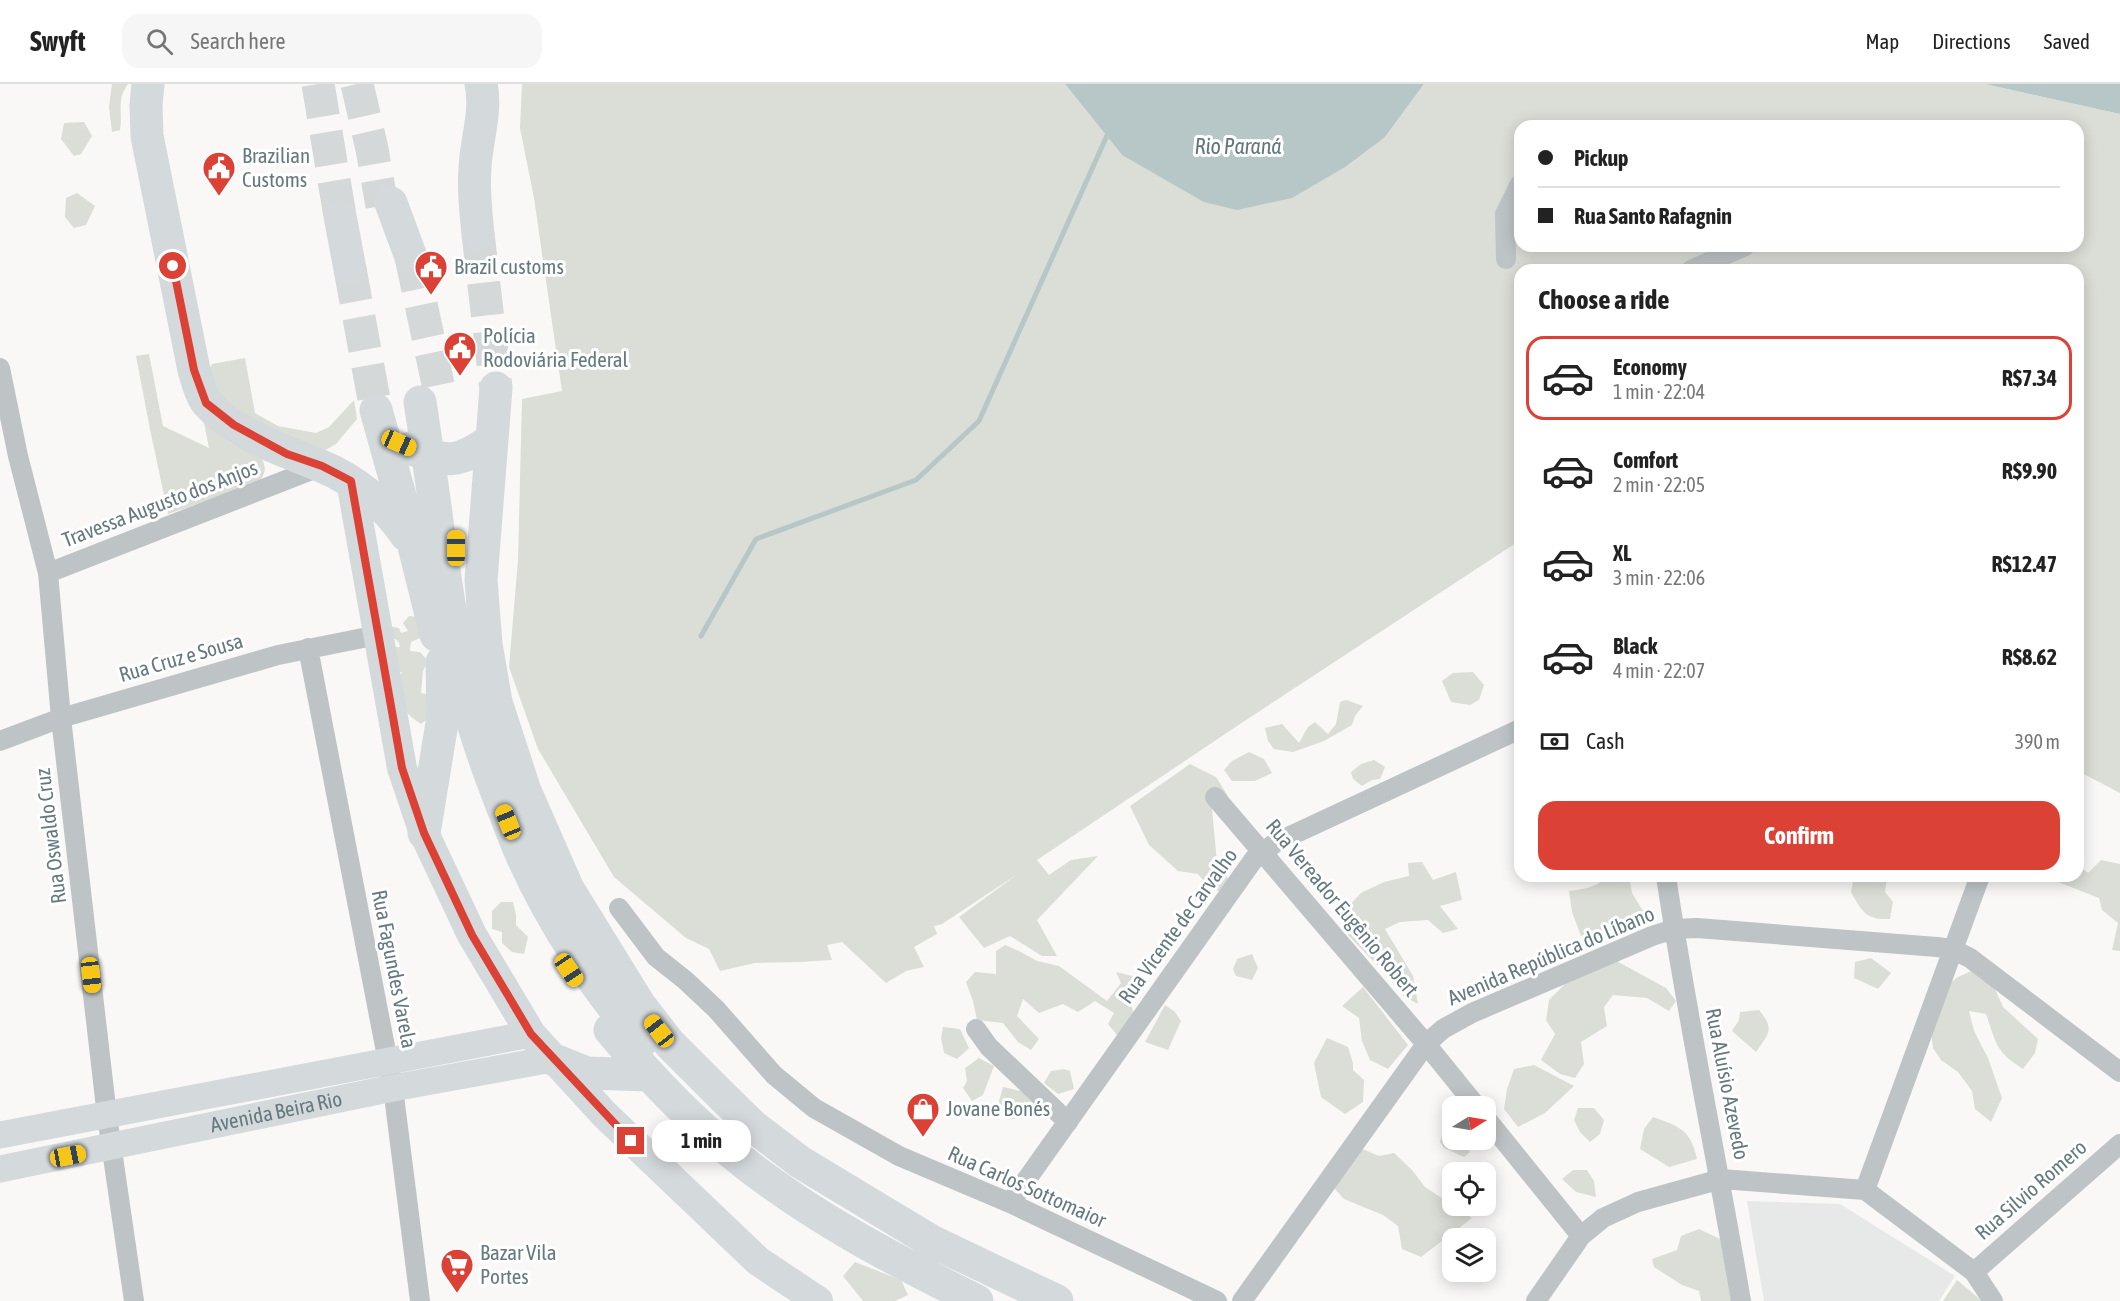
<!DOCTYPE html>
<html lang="en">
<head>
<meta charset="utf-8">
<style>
	body { margin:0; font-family:"Asap Condensed",sans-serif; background:#f6f6f6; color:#222; height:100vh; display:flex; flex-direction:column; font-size:22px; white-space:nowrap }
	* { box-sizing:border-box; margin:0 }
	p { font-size:20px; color:#767676 }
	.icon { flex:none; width:33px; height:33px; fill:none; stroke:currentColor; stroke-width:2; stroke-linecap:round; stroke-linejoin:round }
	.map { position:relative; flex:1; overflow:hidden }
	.side { position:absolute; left:1514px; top:180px; width:570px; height:618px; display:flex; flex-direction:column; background:#fff; border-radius:18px; box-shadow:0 3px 15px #0003 }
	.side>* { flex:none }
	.hud { position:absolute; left:1514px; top:36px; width:570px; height:132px; border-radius:18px; box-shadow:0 3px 15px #0003; display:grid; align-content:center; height:132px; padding:0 24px; background:#fff }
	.needle { width:39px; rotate:79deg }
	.controls { position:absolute; left:1442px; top:1012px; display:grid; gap:12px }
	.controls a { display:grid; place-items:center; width:54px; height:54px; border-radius:12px; background:#fff; box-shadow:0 3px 15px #0003; font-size:30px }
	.end { position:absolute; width:27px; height:27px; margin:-14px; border:8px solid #db4135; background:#fff; box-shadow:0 0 0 3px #fff }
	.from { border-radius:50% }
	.bubble { position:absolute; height:42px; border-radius:18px; background:#fff; box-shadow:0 3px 15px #0003; font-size:20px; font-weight:700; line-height:42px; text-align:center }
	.car { position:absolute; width:18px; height:36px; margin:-18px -9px; border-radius:8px; box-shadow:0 0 4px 2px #0007; background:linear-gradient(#f5c518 24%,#345 0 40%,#f5c518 0 76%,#345 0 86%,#f5c518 0) }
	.hud b { display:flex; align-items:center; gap:21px; height:57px; font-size:22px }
	.hud b+b { border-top:2px solid #e0e0e0 }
	.hud i { width:15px; height:15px; background:#222 }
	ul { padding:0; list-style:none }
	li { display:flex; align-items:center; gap:18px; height:84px; margin:0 12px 9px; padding:0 12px; border:3px solid transparent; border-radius:18px }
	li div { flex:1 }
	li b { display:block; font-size:22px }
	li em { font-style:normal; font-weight:700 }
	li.active { border-color:#db4135 }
	li>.icon { width:54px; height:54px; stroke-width:1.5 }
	h2 { padding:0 24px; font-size:27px; line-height:72px }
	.pay { display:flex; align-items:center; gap:15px; height:66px; padding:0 24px; font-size:22px }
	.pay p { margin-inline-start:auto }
	.cta { display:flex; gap:12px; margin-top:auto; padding:12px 24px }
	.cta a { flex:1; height:69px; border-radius:18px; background:#db4135; color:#fff; font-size:24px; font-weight:700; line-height:69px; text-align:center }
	header { display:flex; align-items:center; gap:36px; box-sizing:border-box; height:84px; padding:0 30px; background:#fff; border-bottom:2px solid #e0e0e0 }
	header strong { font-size:28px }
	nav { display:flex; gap:33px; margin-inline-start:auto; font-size:21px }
	.search { width:420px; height:54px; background:#f6f6f6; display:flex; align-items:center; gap:15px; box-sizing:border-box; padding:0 21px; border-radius:18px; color:#767676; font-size:22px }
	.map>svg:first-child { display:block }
</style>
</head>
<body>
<header>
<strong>Swyft</strong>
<div class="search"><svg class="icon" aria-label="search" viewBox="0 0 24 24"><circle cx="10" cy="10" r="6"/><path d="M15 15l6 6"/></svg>Search here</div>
<nav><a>Map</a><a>Directions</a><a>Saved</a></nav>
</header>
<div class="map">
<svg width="2120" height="1217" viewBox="0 0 2120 1217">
	<rect width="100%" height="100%" fill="#f9f8f7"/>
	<path fill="#e7e8e8" d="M1747 1117 1840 1120 1955 1192 1939 1217H1764Z"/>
	<path fill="#daded6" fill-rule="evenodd" d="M112 0H128C116 16 123 28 120 46L112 48 109 23Z
		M522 0H1065L1122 71 1385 53 1424 0H1985L2120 30V709L2078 687V186H1520L1519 457 1243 638 1037 776 1049 791 1071 776 1098 772 1037 836 1057 872H1042L1010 852 984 864 959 833 1019 789 942 840 934 842 937 850 914 863 924 883 906 887 886 899 842 858 827 861 832 876 799 878 755 879 720 887 709 865 686 854 614 793 538 665 509 583 518 476 522 315 562 307 534 114 520 44ZM1520 42H2078V162H1520Z
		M84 38 92 52 81 70 74 72 61 55 64 39Z
		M77 109 95 122 86 141 74 144 65 133 66 114Z
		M149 270 163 342 209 364 204 339 230 359 262 375C267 385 265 391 258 399L168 430 150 345 136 272Z
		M245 274 255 329 278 342 316 349 329 343 354 316 357 335 336 360 320 369 222 324 207 290 212 280Z
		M409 532 417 533 420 554 411 558 410 567 420 568 428 577 423 587 421 609 427 610 429 634 421 640C400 626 401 621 396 598L402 588H395L392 563H400L399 558 390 551 387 542 399 544 401 549 408 547 403 539Z
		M1473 588 1484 601 1479 616 1470 621 1451 618 1442 597 1453 589Z
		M1346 616 1363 622 1355 632 1352 641 1324 657 1293 668 1274 665 1268 657 1265 644 1282 640 1299 659 1308 643 1315 638 1328 650 1336 640 1340 618Z
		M1249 668 1264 675 1272 689 1255 697H1232L1224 686 1232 677Z
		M1374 676 1385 683 1380 695 1372 696 1362 702 1353 695 1351 688 1361 680Z
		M1190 680 1216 693 1228 712 1212 725 1217 778 1231 799 1226 809 1211 805 1198 790 1178 787 1149 761 1130 722Z
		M2101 776 2120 780V867L2112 866 2118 839 2102 826 2099 814 2058 798 2057 792H2078V781L2088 789Z
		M1422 778 1433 796 1456 788 1462 816 1440 822 1458 845 1443 849 1428 836 1400 838 1385 845 1413 892 1418 920 1403 912 1394 886 1377 881 1348 851 1344 827 1361 809 1384 798 1409 792 1408 779Z
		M1606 792H1629L1632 809 1643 827 1640 842 1581 852 1572 828 1569 807C1582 805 1598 804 1606 792Z
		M1854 792H1887L1885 808 1893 818 1890 835C1866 836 1862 828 1851 808Z
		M501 818H513L516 831V841L528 853 524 870 512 868 502 859V848L492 845V827Z
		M1005 861 1021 868 1037 877 1059 882 1107 917 1121 899 1116 888 1136 893 1130 918 1134 930 1131 947 1117 951 1108 940 1114 929 1095 917 1078 928 1063 920 1039 929 1023 915 1017 932 1039 955 1031 966 1018 958 1003 939 977 936 973 917 966 898 975 888 996 890V867Z
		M1602 869 1666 904 1676 917 1669 927 1647 914 1613 911 1604 923 1607 942 1581 958 1584 980 1575 994 1560 990 1541 976 1555 950 1546 936 1549 916 1584 881Z
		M1252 870 1258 884 1252 896 1236 892 1233 885 1237 875Z
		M1871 874 1891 889 1878 905 1854 894 1855 878Z
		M1978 884 1991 896 2003 923 2038 955 2035 969 2023 985C1995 967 1997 961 1986 930L1969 927 1974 947 1988 974 2002 1014 1991 1038 1975 1025 1972 1007 1958 988 1941 976 1933 964 1929 932 1946 902 1958 893Z
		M1363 903 1408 961 1388 985 1370 976 1362 957 1359 934 1342 922Z
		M1165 921 1175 928 1181 937 1168 966 1145 958Z
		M1759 926C1775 945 1769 949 1756 968L1732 947 1739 936 1740 928Z
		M943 943 960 945 969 964 957 975 944 969 941 954Z
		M1327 954 1348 963 1353 979V986L1364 996 1363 1018 1345 1030 1321 1013 1314 979Z
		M979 974 994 982 983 1011 972 1017 963 1004 967 997 965 984Z
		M1534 981 1574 1002 1545 1029 1518 1043 1504 1025 1507 1005 1514 985Z
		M1064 985 1070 987 1074 1005 1058 1010 1044 999 1051 987Z
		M1003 1003 1021 1007 1040 1016C1032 1031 1021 1037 1004 1035L999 1017Z
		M1578 1024H1594L1604 1036 1600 1050 1590 1058 1580 1048 1574 1036Z
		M1653 1033C1679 1042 1691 1046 1697 1075L1669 1083 1640 1065 1644 1045Z
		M1450 1044 1452 1047V1056H1460L1470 1068 1464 1073 1444 1064 1440 1058 1443 1048Z
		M1360 1064 1379 1072 1394 1069 1412 1086 1425 1103 1472 1134 1421 1173 1402 1165 1398 1142 1383 1131 1344 1115 1334 1104Z
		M1573 1086H1587L1594 1097 1596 1113 1576 1108 1562 1095Z
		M1699 1145 1720 1155 1737 1217H1701L1699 1207 1682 1201 1654 1183 1652 1175 1677 1166 1681 1152Z
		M855 1178 901 1196 908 1211 895 1217H863L843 1192Z
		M1957 1196 1982 1217H1943Z"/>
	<path fill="#b7c6c7" d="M1065 0H1424L1385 53 1345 83 1292 114 1237 126 1204 118 1122 71Z
		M1985 0H2120V30Z"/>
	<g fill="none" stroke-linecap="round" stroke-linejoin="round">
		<path stroke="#b7c6c7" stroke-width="5" d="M701 552 756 455 916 396 979 337 1109 47"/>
		<path stroke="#d4d8d9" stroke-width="33" stroke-dasharray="33 16" stroke-linecap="butt" d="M318 0 340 132
			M357 0 372 65 382 122
			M478 150 496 304
			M411 173 441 314
			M350 185 376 326"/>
		<path stroke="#bec4c6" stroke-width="20" d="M1506 175 1505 130 1520 100
			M1691 186 1745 162
			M0 284 18 372 48 489 61 634 107 1032 134 1217
			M48 489 322 382
			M308 564 393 1004 420 1217
			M0 657 61 634 278 571 378 551
			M1215 713 1426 960 1477 1023
			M1666 792C1687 934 1717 1075 1741 1217
			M619 824 656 873 685 896 716 925 774 991 814 1024 899 1072 1010 1119 1217 1217
			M976 945 989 963 1068 1038
			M1485 1033 1581 1152
			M1865 1106 1980 792
			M1010 1119 1254 775 1275 759 1520 645
			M1974 1188 2120 1060
			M1242 1217 1426 960 1443 945 1472 929 1652 852 1674 845 1697 844 1937 863 1952 865 1970 874 2120 988
			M1536 1217 1581 1152 1603 1134 1638 1118 1721 1095 1865 1106 1974 1188 1993 1217"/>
		<g stroke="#d4d9dc" stroke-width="27">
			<path d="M0 1051 531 950"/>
			<path id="s1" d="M0 1085 393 1004 552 975"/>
		</g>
		<path stroke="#d4d9dc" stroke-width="30" d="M351 397 402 684 424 749 472 851 531 950 605 1031 758 1177 818 1217"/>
		<path stroke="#d4d9dc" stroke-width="33" d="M148 0 146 21 147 52 194 286C197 296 201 312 208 320 237 352 283 366 321 382 355 396 386 421 406 451
			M391 119 411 173
			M340 132 350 185
			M478 150C476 128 473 107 475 84 476 57 487 28 481 0
			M496 304 481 496 486 560 496 618 525 707 568 805 639 920 670 960 722 1012 754 1043 800 1078 931 1157 1057 1217
			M420 318C436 419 446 525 469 624 477 656 489 688 501 719 508 737 515 756 523 774 552 838 595 905 642 957
			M376 326 414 462 436 551
			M410 364C448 380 459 379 492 355
			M424 749 443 633 442 578
			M610 946C647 990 687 1033 732 1069 806 1130 892 1175 977 1217
			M552 975 587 989 649 991"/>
	</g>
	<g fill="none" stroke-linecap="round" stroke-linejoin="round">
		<path stroke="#db4135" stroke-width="8" d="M173 182 194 286 206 319 234 341 287 370 322 382 351 397 402 684 424 749 472 851 531 950 631 1057"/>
	</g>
	<defs>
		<g id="civic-pin" transform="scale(1.725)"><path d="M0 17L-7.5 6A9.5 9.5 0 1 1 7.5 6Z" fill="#db4135" stroke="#fff"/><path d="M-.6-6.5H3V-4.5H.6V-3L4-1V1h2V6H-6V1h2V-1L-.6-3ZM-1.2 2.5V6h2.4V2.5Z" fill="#fff"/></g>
		<g id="shop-pin" transform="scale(1.725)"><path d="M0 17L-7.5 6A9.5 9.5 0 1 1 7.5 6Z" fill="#db4135" stroke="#fff"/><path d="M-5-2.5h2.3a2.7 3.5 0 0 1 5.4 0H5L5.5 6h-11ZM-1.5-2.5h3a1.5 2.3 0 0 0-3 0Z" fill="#fff"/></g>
		<g id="supermarket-pin" transform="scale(1.725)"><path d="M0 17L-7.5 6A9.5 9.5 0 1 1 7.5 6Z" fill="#db4135" stroke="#fff"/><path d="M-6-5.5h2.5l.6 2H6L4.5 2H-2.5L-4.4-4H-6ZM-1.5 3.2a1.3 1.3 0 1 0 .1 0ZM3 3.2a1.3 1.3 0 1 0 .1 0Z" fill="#fff"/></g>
	</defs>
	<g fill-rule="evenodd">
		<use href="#civic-pin" x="219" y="84"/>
		<use href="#civic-pin" x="431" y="183"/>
		<use href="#civic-pin" x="460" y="264"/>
		<use href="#shop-pin" x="923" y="1025"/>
		<use href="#supermarket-pin" x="457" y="1181"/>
	</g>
	<g text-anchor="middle" stroke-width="6" stroke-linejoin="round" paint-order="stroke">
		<g font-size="21" fill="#657980" stroke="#fff" text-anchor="start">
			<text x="242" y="79">Brazilian<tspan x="242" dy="24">Customs</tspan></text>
			<text x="454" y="190">Brazil customs</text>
			<text x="483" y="259">Polícia<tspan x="483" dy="24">Rodoviária Federal</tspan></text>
			<text x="946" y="1032">Jovane Bonés</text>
			<text x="480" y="1176">Bazar Vila<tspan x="480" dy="24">Portes</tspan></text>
		</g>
		<g font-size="21" fill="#657980" stroke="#fff">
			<text transform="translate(160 420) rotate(-21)" y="7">Travessa Augusto dos Anjos</text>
			<text transform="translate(181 574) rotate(-16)" y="7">Rua Cruz e Sousa</text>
			<text transform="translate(51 752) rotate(-97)" y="7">Rua Oswaldo Cruz</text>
			<text transform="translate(1342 824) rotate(50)" y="7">Rua Vereador Eugênio Robert</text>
			<text transform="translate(1178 842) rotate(-54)" y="7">Rua Vicente de Carvalho</text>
			<text transform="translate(1551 872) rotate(-23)" y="7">Avenida República do Líbano</text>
			<text transform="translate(394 885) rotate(79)" y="7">Rua Fagundes Varela</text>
			<text transform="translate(1727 1000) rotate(79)" y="7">Rua Aluísio Azevedo</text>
			<text dy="7" stroke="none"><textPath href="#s1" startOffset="282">Avenida Beira Rio</textPath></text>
			<text transform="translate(1027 1103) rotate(24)" y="7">Rua Carlos Sottomaior</text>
			<text transform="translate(2031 1106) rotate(-41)" y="7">Rua Silvio Romero</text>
		</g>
		<g font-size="22" font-style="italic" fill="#60777a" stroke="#fff">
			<text x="1238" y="70">Rio Paraná</text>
		</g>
	</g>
</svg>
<div class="controls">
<a><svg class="needle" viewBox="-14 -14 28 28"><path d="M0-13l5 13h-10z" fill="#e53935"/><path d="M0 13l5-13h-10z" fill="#767676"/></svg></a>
<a><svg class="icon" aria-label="locate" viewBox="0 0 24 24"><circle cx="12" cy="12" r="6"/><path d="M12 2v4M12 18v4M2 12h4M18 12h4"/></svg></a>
<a><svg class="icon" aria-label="layers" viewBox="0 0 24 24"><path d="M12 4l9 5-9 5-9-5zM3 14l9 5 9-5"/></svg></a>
</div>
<i class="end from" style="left:173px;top:182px"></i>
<i class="end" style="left:631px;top:1057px"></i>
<div class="bubble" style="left:652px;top:1036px;width:99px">1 min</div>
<i class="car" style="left:399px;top:359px;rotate:114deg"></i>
<i class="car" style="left:456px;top:464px;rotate:0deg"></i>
<i class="car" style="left:508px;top:738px;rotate:338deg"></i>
<i class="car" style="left:569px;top:886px;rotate:146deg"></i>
<i class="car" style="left:91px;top:891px;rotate:173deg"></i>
<i class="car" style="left:659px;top:947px;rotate:322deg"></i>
<i class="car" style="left:68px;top:1072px;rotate:79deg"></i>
<div class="hud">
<b><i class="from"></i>Pickup</b>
<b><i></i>Rua Santo Rafagnin</b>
</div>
<section class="side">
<h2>Choose a ride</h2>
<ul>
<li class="active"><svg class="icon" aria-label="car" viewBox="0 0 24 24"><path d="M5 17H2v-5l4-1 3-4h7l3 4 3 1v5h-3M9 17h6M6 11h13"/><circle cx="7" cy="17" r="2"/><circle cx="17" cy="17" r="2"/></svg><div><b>Economy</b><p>1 min · 22:04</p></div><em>R$7.34</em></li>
<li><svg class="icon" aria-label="car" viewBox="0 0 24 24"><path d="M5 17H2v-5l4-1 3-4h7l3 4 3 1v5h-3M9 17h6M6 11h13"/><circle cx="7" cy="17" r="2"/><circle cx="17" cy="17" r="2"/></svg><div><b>Comfort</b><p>2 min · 22:05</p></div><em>R$9.90</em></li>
<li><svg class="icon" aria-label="car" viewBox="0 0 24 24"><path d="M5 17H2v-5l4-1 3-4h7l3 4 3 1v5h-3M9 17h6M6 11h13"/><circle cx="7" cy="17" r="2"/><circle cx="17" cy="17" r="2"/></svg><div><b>XL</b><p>3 min · 22:06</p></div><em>R$12.47</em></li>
<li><svg class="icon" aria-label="car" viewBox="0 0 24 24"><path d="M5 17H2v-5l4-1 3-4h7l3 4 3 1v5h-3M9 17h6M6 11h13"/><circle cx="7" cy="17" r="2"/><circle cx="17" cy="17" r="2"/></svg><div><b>Black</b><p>4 min · 22:07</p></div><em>R$8.62</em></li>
</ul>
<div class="pay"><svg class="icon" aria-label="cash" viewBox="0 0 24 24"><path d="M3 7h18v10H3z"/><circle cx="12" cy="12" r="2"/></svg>Cash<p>390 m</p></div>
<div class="cta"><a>Confirm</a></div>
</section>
</div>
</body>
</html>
